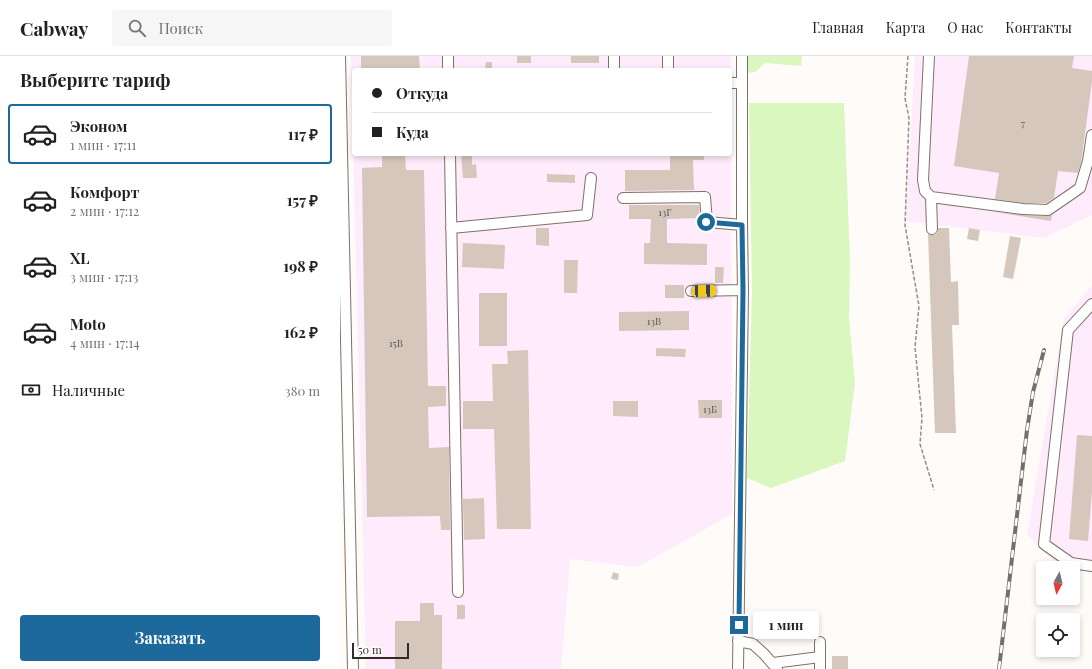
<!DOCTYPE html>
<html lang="ru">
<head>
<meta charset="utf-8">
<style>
	body { margin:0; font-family:"Playfair Display",serif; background:#f6f6f6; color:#202124; height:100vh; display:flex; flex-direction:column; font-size:15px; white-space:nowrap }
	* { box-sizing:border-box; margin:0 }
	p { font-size:13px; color:#757577 }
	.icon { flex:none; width:22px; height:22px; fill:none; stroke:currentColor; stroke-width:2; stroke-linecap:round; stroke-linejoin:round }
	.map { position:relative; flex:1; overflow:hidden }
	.sheet { display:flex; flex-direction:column; background:#fff; width:340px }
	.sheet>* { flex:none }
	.guide { position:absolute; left:12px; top:12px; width:380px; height:88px; border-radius:4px; box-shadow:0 2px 6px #0003; display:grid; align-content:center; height:88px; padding:0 20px; background:#fff }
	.needle { width:26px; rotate:188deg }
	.buttons { position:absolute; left:696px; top:505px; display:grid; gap:8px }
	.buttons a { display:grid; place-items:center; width:44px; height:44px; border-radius:4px; background:#fff; box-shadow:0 2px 6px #0003; font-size:20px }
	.scale { position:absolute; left:12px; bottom:10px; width:57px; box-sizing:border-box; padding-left:4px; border:2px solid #312c27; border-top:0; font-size:11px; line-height:14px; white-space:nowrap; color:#312c27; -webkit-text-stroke:3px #fff; paint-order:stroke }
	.end { position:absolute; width:18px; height:18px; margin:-9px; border:5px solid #1d699c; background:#fff; box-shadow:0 0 0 2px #fff }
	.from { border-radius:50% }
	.bubble { position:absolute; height:28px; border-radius:4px; background:#fff; box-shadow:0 2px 6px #0003; font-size:13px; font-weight:700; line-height:28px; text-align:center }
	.car { position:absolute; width:12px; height:24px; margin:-12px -6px; border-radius:5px; box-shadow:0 0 3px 1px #0007; background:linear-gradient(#f5c518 24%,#345 0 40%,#f5c518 0 76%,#345 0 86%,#f5c518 0) }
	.guide b { display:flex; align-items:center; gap:14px; height:38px; font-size:15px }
	.guide b+b { border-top:1px solid #e0e0e0 }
	.guide i { width:10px; height:10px; background:#202124 }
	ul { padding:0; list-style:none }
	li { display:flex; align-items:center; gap:12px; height:60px; margin:0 8px 6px; padding:0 12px; border:2px solid transparent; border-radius:4px }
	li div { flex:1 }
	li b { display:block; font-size:15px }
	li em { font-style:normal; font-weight:700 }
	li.current { border-color:#1d699c }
	li>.icon { width:36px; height:36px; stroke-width:1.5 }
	h2 { padding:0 20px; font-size:18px; line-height:48px }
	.pay { display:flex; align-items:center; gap:10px; height:44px; padding:0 20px; font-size:15px }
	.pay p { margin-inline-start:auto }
	.primary-button { display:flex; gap:8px; margin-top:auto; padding:8px 20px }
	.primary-button a { flex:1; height:46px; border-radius:4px; background:#1d699c; color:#fff; font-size:16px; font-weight:700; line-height:46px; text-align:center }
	header { display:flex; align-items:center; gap:24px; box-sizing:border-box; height:56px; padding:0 20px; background:#fff; border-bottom:1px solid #e0e0e0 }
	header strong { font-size:19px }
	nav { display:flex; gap:22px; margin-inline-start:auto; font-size:14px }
	.search { width:280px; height:36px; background:#f6f6f6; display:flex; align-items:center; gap:10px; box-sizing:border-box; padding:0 14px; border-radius:4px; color:#757577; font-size:15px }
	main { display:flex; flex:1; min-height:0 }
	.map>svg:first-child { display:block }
</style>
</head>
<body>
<header>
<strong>Cabway</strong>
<div class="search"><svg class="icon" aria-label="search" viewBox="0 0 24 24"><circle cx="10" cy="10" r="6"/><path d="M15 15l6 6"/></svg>Поиск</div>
<nav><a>Главная</a><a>Карта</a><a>О нас</a><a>Контакты</a></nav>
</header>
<main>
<section class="sheet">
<h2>Выберите тариф</h2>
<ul>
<li class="current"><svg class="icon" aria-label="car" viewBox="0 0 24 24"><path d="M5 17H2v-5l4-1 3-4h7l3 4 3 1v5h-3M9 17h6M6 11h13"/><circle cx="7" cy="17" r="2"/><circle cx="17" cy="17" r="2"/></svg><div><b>Эконом</b><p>1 мин · 17:11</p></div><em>117 ₽</em></li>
<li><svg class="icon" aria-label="car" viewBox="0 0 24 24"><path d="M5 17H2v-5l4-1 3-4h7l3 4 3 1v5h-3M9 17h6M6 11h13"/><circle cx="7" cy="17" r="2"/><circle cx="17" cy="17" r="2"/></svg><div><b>Комфорт</b><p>2 мин · 17:12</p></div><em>157 ₽</em></li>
<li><svg class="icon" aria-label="car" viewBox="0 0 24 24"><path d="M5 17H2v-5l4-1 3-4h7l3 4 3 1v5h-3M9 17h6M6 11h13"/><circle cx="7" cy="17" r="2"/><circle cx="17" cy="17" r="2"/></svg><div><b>XL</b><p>3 мин · 17:13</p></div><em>198 ₽</em></li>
<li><svg class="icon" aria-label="car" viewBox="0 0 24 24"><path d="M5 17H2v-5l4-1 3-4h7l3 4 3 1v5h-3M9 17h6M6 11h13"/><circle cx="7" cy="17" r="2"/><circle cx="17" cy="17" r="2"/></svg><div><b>Moto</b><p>4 мин · 17:14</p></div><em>162 ₽</em></li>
</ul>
<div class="pay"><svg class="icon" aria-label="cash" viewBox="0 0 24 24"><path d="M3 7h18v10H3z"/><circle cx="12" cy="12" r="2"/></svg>Наличные<p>380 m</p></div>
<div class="primary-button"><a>Заказать</a></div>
</section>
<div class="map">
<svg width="752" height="613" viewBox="0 0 752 613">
	<rect width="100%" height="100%" fill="#fefbf8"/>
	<path fill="#feebfb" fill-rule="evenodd" d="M11 0H391L392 458 298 511 230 503 221 613H26ZM14 14H390V98H14Z
		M575 0H752V159L704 182 566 165Z
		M752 229V515L733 513V512H721L687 479 724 263Z"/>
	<path fill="#d9f7be" d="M406 0H462L461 10 425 7 415 16 406 17Z
		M409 47H504L510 206 509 262 515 327 505 405 431 432 407 422 412 234Z"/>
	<path fill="#d5c7bc" d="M21 0H79L80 14H21Z
		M177 0H191V7H177Z
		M231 0H259V7H231Z
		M629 0H734L732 12 752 15V25L741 107 738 117 718 115 714 142 706 147H684L655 143 659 117 614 110Z
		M146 6H152V14H145Z
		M42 98H65L66 114H84L88 330H106V350L88 351 89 392 109 391 110 474H101L100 460 27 461 22 112 42 111Z
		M121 98H132V109L136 108 137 122H123Z
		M330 98H364V104H353L354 134 285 135V114H330Z
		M207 118 235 119V127L207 126Z
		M289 149H359L360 162 327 163V187L367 188V209L304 208V187H310L311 163H289Z
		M654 156 683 159 708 160 712 159 711 165Z
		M196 172H209V190L196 189Z
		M598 172H609L611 226 618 225 619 269H612L616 377H595L588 178 592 179H595L598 176Z
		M629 172 640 174 638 185 627 183Z
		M670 180 681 182 673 223 663 221Z
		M123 187 165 189 164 213 122 211Z
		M224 204H238L237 237H224Z
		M375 211H384L383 227H375Z
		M325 229H344V242H325Z
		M139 237H167V290H139Z
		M349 255V274L279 275V256Z
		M316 292 346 293 345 301 316 300Z
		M188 294 191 473H157L154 373H123V345H153L152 308H168L167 295Z
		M358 344H382V362H359Z
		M273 345H298V361L273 360Z
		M737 379 752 380V435L748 485 729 483Z
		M144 442 145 483 124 484 123 443Z
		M273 516 279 518 278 524 271 523Z
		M80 547H94V559H102V613H55V565H80Z
		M117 549H125V563H117Z
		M492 600H508V613H492Z"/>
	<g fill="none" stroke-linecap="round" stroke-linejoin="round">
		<g stroke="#7e7167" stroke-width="12">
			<path id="minor" d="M0 0 13 613
				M108 0V14
				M589 0 583 124 585 135 591 141 683 153 708 154 740 132 748 105 752 79
				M274 14V0
				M328 14V0
				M390 27H402
				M110 98 118 536
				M591 141 592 173
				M283 142 365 141 367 166 402 169
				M111 172 247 159 251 122
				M351 235 403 234
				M752 248 728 274 704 488 731 507 752 510
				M398 585 413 588 424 598 437 613
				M480 586V613
				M433 607 480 601
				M398 613 403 234 402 169V0"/>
		</g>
		<path stroke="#928e8a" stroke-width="1.5" stroke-dasharray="4 2" stroke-linecap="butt" d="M568 0 565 42 569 62 565 169 579 250 575 291 582 362 580 388 594 434"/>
		<use href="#minor" stroke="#fff" stroke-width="10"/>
		<g stroke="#736f6a" stroke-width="4">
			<path id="rail" d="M659 613 687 374 693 336 704 294"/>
		</g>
		<use href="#rail" stroke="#fff" stroke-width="2.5" stroke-dasharray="8" stroke-linecap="butt"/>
	</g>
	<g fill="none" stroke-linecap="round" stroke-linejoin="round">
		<path stroke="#1d699c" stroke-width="5" d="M366 166 402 169 403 234 399 569"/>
	</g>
	<g text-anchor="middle" stroke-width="4" stroke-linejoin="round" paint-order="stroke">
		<g font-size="10" fill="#5a534c">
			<text x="683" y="71">7</text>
			<text x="325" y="160">13Г</text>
			<text x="314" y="269">13В</text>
			<text x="56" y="291">15В</text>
			<text x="370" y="357">13Б</text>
		</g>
	</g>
</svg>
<div class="buttons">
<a><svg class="needle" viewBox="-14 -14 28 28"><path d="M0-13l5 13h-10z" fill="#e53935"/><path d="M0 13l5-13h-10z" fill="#757577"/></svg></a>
<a><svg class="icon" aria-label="locate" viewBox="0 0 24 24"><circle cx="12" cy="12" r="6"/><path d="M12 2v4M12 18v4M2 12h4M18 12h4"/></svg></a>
</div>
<div class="scale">50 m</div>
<i class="end from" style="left:366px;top:166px"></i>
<i class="end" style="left:399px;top:569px"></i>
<div class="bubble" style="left:413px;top:555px;width:66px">1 мин</div>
<i class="car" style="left:364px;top:235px;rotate:88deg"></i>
<div class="guide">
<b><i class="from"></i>Откуда</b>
<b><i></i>Куда</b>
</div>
</div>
</main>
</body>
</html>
